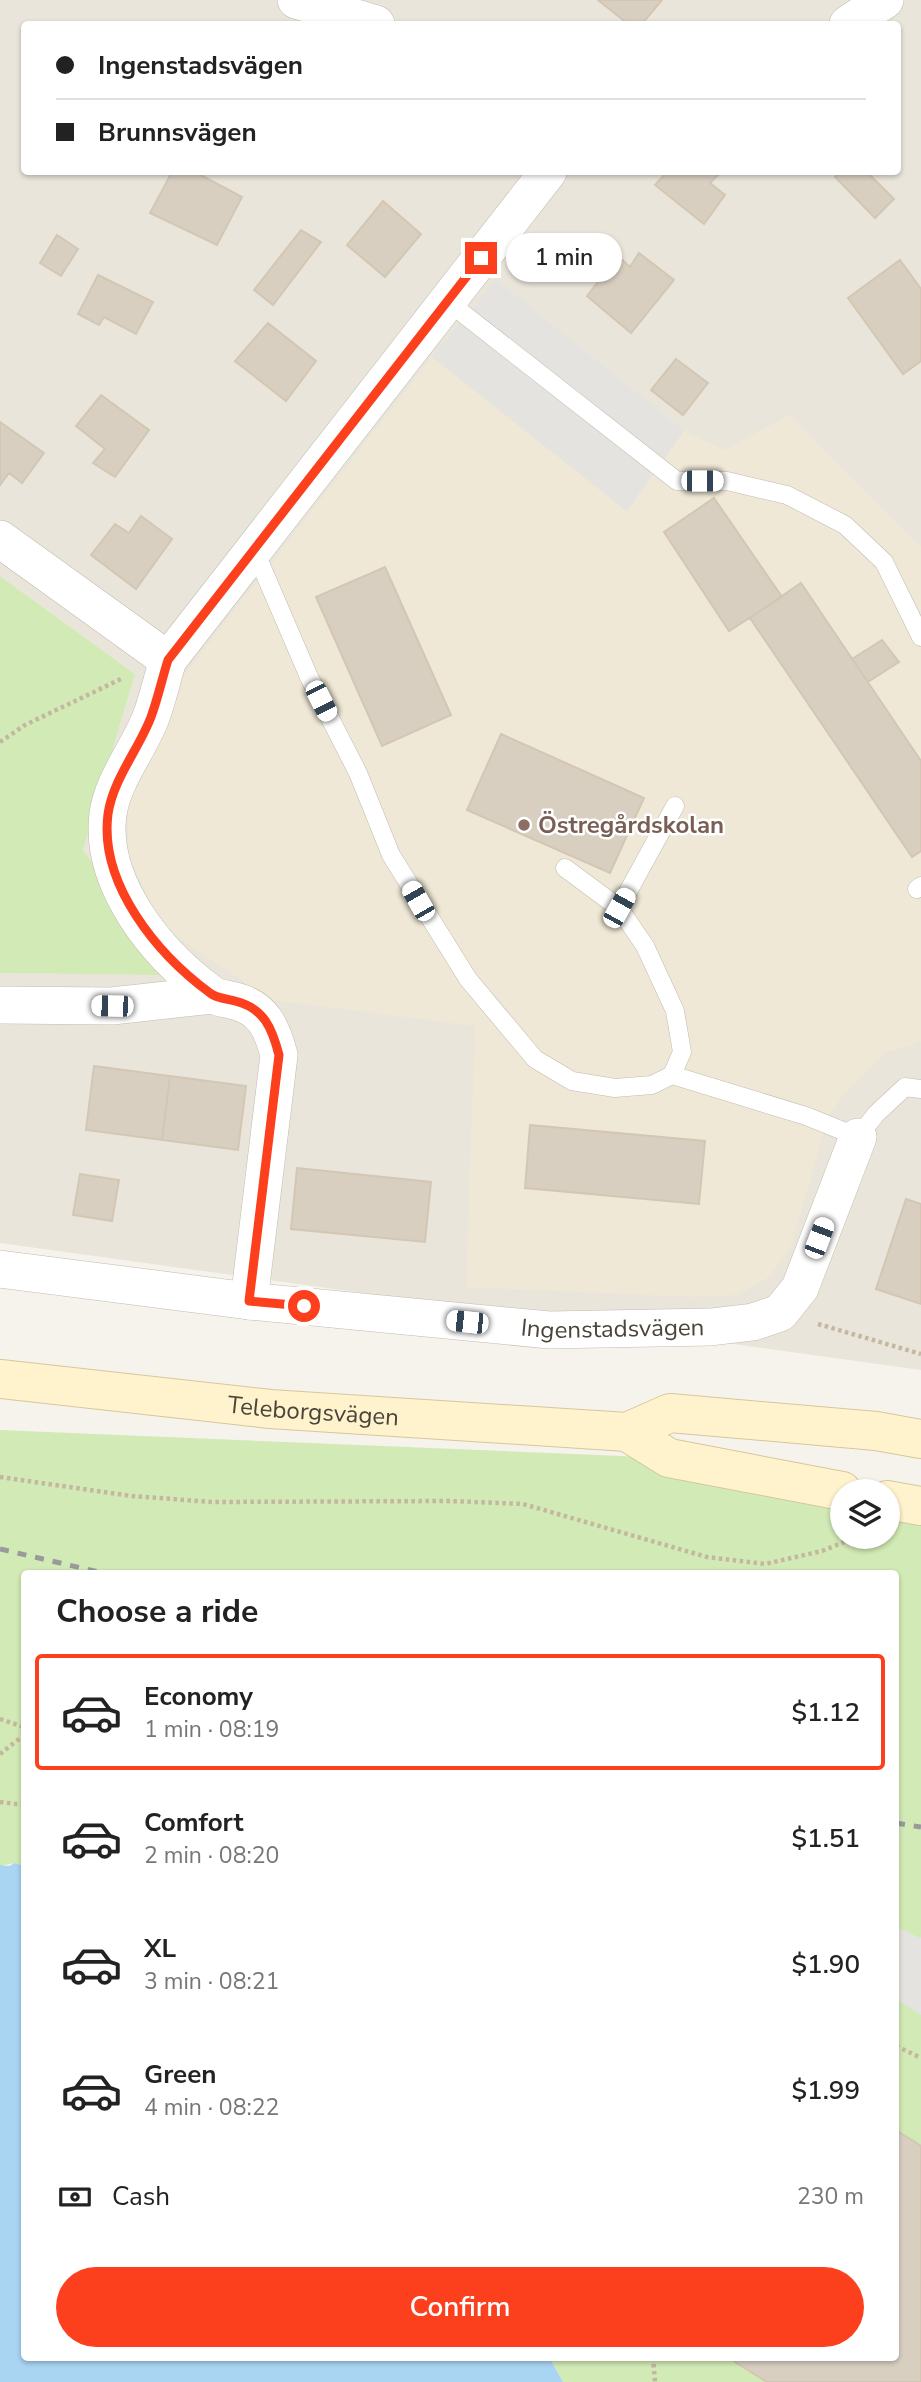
<!DOCTYPE html>
<html lang="en">
<head>
<meta charset="utf-8">
<style>
	body { margin:0; font-family:"Nunito Sans",sans-serif; background:#f6f6f6; color:#222; height:100vh; display:flex; flex-direction:column; font-size:26px; white-space:nowrap }
	* { box-sizing:border-box; margin:0 }
	p { font-size:23px; color:#767676 }
	.icon { flex:none; width:38px; height:38px; fill:none; stroke:currentColor; stroke-width:2; stroke-linecap:round; stroke-linejoin:round }
	.map { position:relative; flex:1; overflow:hidden }
	.sheet { position:absolute; left:21px; top:1570px; width:878px; height:791px; display:flex; flex-direction:column; background:#fff; border-radius:7px; box-shadow:0 2px 5px #0004 }
	.sheet>* { flex:none }
	.banner { position:absolute; left:21px; top:21px; width:880px; height:154px; border-radius:7px; box-shadow:0 2px 5px #0004; display:grid; align-content:center; height:154px; padding:0 35px; background:#fff }
	.fabs { position:absolute; left:830px; top:1479px; display:grid; gap:14px }
	.fabs a { display:grid; place-items:center; width:70px; height:70px; border-radius:50%; background:#fff; box-shadow:0 2px 5px #0004; font-size:35px }
	.end { position:absolute; width:32px; height:32px; margin:-16px; border:9px solid #fc3f1d; background:#fff; box-shadow:0 0 0 4px #fff }
	.from { border-radius:50% }
	.bubble { position:absolute; height:49px; border-radius:24px; background:#fff; box-shadow:0 2px 5px #0004; font-size:23px; font-weight:600; line-height:49px; text-align:center }
	.car { position:absolute; width:21px; height:42px; margin:-21px -10px; border-radius:9px; box-shadow:0 0 5px 2px #0007; background:linear-gradient(#fff 24%,#345 0 40%,#fff 0 76%,#345 0 86%,#fff 0) }
	.banner b { display:flex; align-items:center; gap:24px; height:66px; font-size:26px }
	.banner b+b { border-top:2px solid #e0e0e0 }
	.banner i { width:18px; height:18px; background:#222 }
	ul { padding:0; list-style:none }
	li { display:flex; align-items:center; gap:21px; height:116px; margin:0 14px 10px; padding:0 21px; border:4px solid transparent; border-radius:7px }
	li div { flex:1 }
	li b { display:block; font-size:26px }
	li em { font-style:normal; font-weight:600 }
	li.active { border-color:#fc3f1d }
	li>.icon { width:63px; height:63px; stroke-width:1.5 }
	h2 { padding:0 35px; font-size:32px; line-height:84px }
	.pay { display:flex; align-items:center; gap:18px; height:77px; padding:0 35px; font-size:26px }
	.pay p { margin-inline-start:auto }
	.action { display:flex; gap:14px; margin-top:auto; padding:14px 35px }
	.action a { flex:1; height:80px; border-radius:42px; background:#fc3f1d; color:#fff; font-size:28px; font-weight:600; line-height:80px; text-align:center }
	.map>svg:first-child { display:block }
</style>
</head>
<body>
<div class="map">
<svg width="921" height="2382" viewBox="0 0 921 2382">
	<rect width="100%" height="100%" fill="#f6f3ec"/>
	<path fill="#eae5da" fill-rule="evenodd" d="M0 0H921V1370L0 1243V973L174 974 83 850 135 674 0 576ZM24 24H898V172H24Z"/>
	<path fill="#efe8d6" d="M432 357 626 511 684 431 724 450 790 415 921 547V1041L886 1053 842 1097 828 1118 791 1246 769 1277 737 1295 693 1297 466 1287 475 1026 272 1000 162 927 129 857 127 793 181 679Z"/>
	<path fill="#d2eab5" d="M0 576 135 674 83 850 174 975 0 973Z
		M0 1430 669 1458 842 1491V1536H887V1500L921 1506V2382H563L549 2357H896V1573H24V1866L15 1863 0 1866Z"/>
	<path fill="#e5e3e0" d="M497 280 684 431 627 511 432 357Z
		M896 1927 921 1938V2015L896 1999Z"/>
	<path fill="#a9d4f2" d="M15 1863 24 1866V2357H549L563 2382H0V1865L9 1866Z"/>
	<path fill="#d8cfc1" stroke="#d3c7b4" stroke-width="2" d="M598 0H662L642 24H628Z
		M172 172H195L242 197 217 245 150 213Z
		M667 172H721L710 183 725 195 704 224 655 185Z
		M840 172H867L894 199 875 218 835 177Z
		M383 201 421 234 385 277 347 245Z
		M301 230 321 242 273 305 254 290Z
		M57 235 78 249 61 276 40 263Z
		M639 253 674 280 631 333 587 296 618 256 630 267Z
		M900 260 921 289V361L903 374 848 298Z
		M98 275 153 302 136 334 104 317 99 325 78 314Z
		M268 323 316 361 286 401 235 361Z
		M676 359 708 383 683 415 651 390Z
		M101 395 149 430 115 477 93 463 105 449 76 426Z
		M0 422 44 453 22 483 9 473 0 485Z
		M714 498 782 597 729 631 664 532Z
		M141 516 172 539 136 589 91 555 115 524 129 533Z
		M385 567 451 715 382 746 316 597Z
		M801 583 921 761V851L912 857 750 618Z
		M882 640 899 662 868 682 852 659Z
		M501 734 644 798 610 873 467 810Z
		M94 1066 170 1076 162 1140 86 1130Z
		M170 1076 246 1086 238 1150 162 1140Z
		M530 1125 705 1141 699 1204 525 1188Z
		M297 1168 431 1182 425 1242 291 1229Z
		M80 1174 119 1180 112 1221 73 1215Z
		M906 1199 921 1204V1304L876 1289Z
		M896 2130 921 2146V2382H767L735 2362 733 2357H896Z"/>
	<g fill="none" stroke-linecap="round" stroke-linejoin="round">
		<g stroke="#c2bbae" stroke-width="19">
			<path id="lane" d="M447 301 677 481H727L787 495 845 525 884 562 921 637
				M254 549 309 677 358 773 391 855 468 979 535 1059 572 1081 615 1088 652 1085 672 1075 806 1116 858 1137 876 1114 905 1087 921 1089
				M565 868 619 908 645 946 675 1011 682 1052 672 1075
				M917 889 921 886
				M619 908 675 806"/>
		</g>
		<g stroke="#c2bbae" stroke-width="38">
			<g id="street">
				<path d="M296 0 376 24"/>
				<path d="M848 24 885 0"/>
				<path d="M0 539 168 660C162 679 158 698 151 717 139 749 113 779 108 814 99 884 157 954 210 993 216 998 227 999 235 1001 263 1008 272 1028 279 1055L249 1301"/>
				<path d="M168 660 548 172"/>
				<path d="M0 1005 112 1006 212 995"/>
				<path id="s1" d="M0 1269 249 1301 549 1330 711 1327 753 1322 780 1313 800 1288 858 1137"/>
			</g>
		</g>
		<g stroke="#d6c79b" stroke-width="40">
			<g id="secondary">
				<path id="s2" d="M0 1379 270 1409 627 1432 670 1413 876 1431 921 1439"/>
				<path d="M627 1432 669 1458 842 1491"/>
				<path d="M887 1500 921 1506"/>
			</g>
		</g>
		<path stroke="#c4b79f" stroke-width="4.5" stroke-dasharray="3.5 3.5" stroke-linecap="butt" d="M0 742 25 725 123 678
			M818 1324 921 1354
			M0 1477 132 1496 212 1502 450 1501 523 1504 707 1557 765 1564 822 1551 859 1536
			M0 1719 24 1727
			M0 1754 24 1735
			M0 1802 24 1805
			M896 2046 921 2058
			M653 2357 655 2382"/>
		<use href="#lane" stroke="#fff" stroke-width="18"/>
		<use href="#street" stroke="#fff" stroke-width="37"/>
		<use href="#secondary" stroke="#fff3cd" stroke-width="38"/>
		<path stroke="#9a9a9a" stroke-width="5" stroke-dasharray="9 9" stroke-linecap="butt" d="M0 1549 103 1573
			M896 1823 921 1827"/>
	</g>
	<g fill="none" stroke-linecap="round" stroke-linejoin="round">
		<path stroke="#fc3f1d" stroke-width="9" d="M304 1306 249 1301 279 1055C272 1028 264 1008 235 1001 227 999 216 998 210 993 157 954 99 884 108 814 113 779 139 749 151 717 158 698 162 679 168 660L481 258"/>
	</g>
	<circle fill="#8d6e63" stroke="#fff" stroke-width="2.5" cx="524" cy="825" r="7"/>
	<g text-anchor="middle" stroke-width="5" stroke-linejoin="round" paint-order="stroke">
		<g font-size="24" font-weight="bold" fill="#785e54" stroke="#fff" text-anchor="start">
			<text x="538" y="833">Östregårdskolan</text>
		</g>
		<g font-size="24" fill="#4b4439" stroke="#fff">
			<text dy="8" stroke="none"><textPath href="#s1" startOffset="616">Ingenstadsvägen</textPath></text>
			<text dy="8" stroke="none"><textPath href="#s2" startOffset="315">Teleborgsvägen</textPath></text>
		</g>
	</g>
</svg>
<div class="fabs">
<a><svg class="icon" aria-label="layers" viewBox="0 0 24 24"><path d="M12 4l9 5-9 5-9-5zM3 14l9 5 9-5"/></svg></a>
</div>
<i class="end from" style="left:304px;top:1306px"></i>
<i class="end" style="left:481px;top:258px"></i>
<div class="bubble" style="left:506px;top:233px;width:116px">1 min</div>
<i class="car" style="left:702px;top:481px;rotate:90deg"></i>
<i class="car" style="left:321px;top:701px;rotate:153deg"></i>
<i class="car" style="left:418px;top:901px;rotate:330deg"></i>
<i class="car" style="left:619px;top:908px;rotate:29deg"></i>
<i class="car" style="left:112px;top:1006px;rotate:271deg"></i>
<i class="car" style="left:819px;top:1238px;rotate:21deg"></i>
<i class="car" style="left:467px;top:1322px;rotate:276deg"></i>
<div class="banner">
<b><i class="from"></i>Ingenstadsvägen</b>
<b><i></i>Brunnsvägen</b>
</div>
<section class="sheet">
<h2>Choose a ride</h2>
<ul>
<li class="active"><svg class="icon" aria-label="car" viewBox="0 0 24 24"><path d="M5 17H2v-5l4-1 3-4h7l3 4 3 1v5h-3M9 17h6M6 11h13"/><circle cx="7" cy="17" r="2"/><circle cx="17" cy="17" r="2"/></svg><div><b>Economy</b><p>1 min · 08:19</p></div><em>$1.12</em></li>
<li><svg class="icon" aria-label="car" viewBox="0 0 24 24"><path d="M5 17H2v-5l4-1 3-4h7l3 4 3 1v5h-3M9 17h6M6 11h13"/><circle cx="7" cy="17" r="2"/><circle cx="17" cy="17" r="2"/></svg><div><b>Comfort</b><p>2 min · 08:20</p></div><em>$1.51</em></li>
<li><svg class="icon" aria-label="car" viewBox="0 0 24 24"><path d="M5 17H2v-5l4-1 3-4h7l3 4 3 1v5h-3M9 17h6M6 11h13"/><circle cx="7" cy="17" r="2"/><circle cx="17" cy="17" r="2"/></svg><div><b>XL</b><p>3 min · 08:21</p></div><em>$1.90</em></li>
<li><svg class="icon" aria-label="car" viewBox="0 0 24 24"><path d="M5 17H2v-5l4-1 3-4h7l3 4 3 1v5h-3M9 17h6M6 11h13"/><circle cx="7" cy="17" r="2"/><circle cx="17" cy="17" r="2"/></svg><div><b>Green</b><p>4 min · 08:22</p></div><em>$1.99</em></li>
</ul>
<div class="pay"><svg class="icon" aria-label="cash" viewBox="0 0 24 24"><path d="M3 7h18v10H3z"/><circle cx="12" cy="12" r="2"/></svg>Cash<p>230 m</p></div>
<div class="action"><a>Confirm</a></div>
</section>
</div>
</body>
</html>
